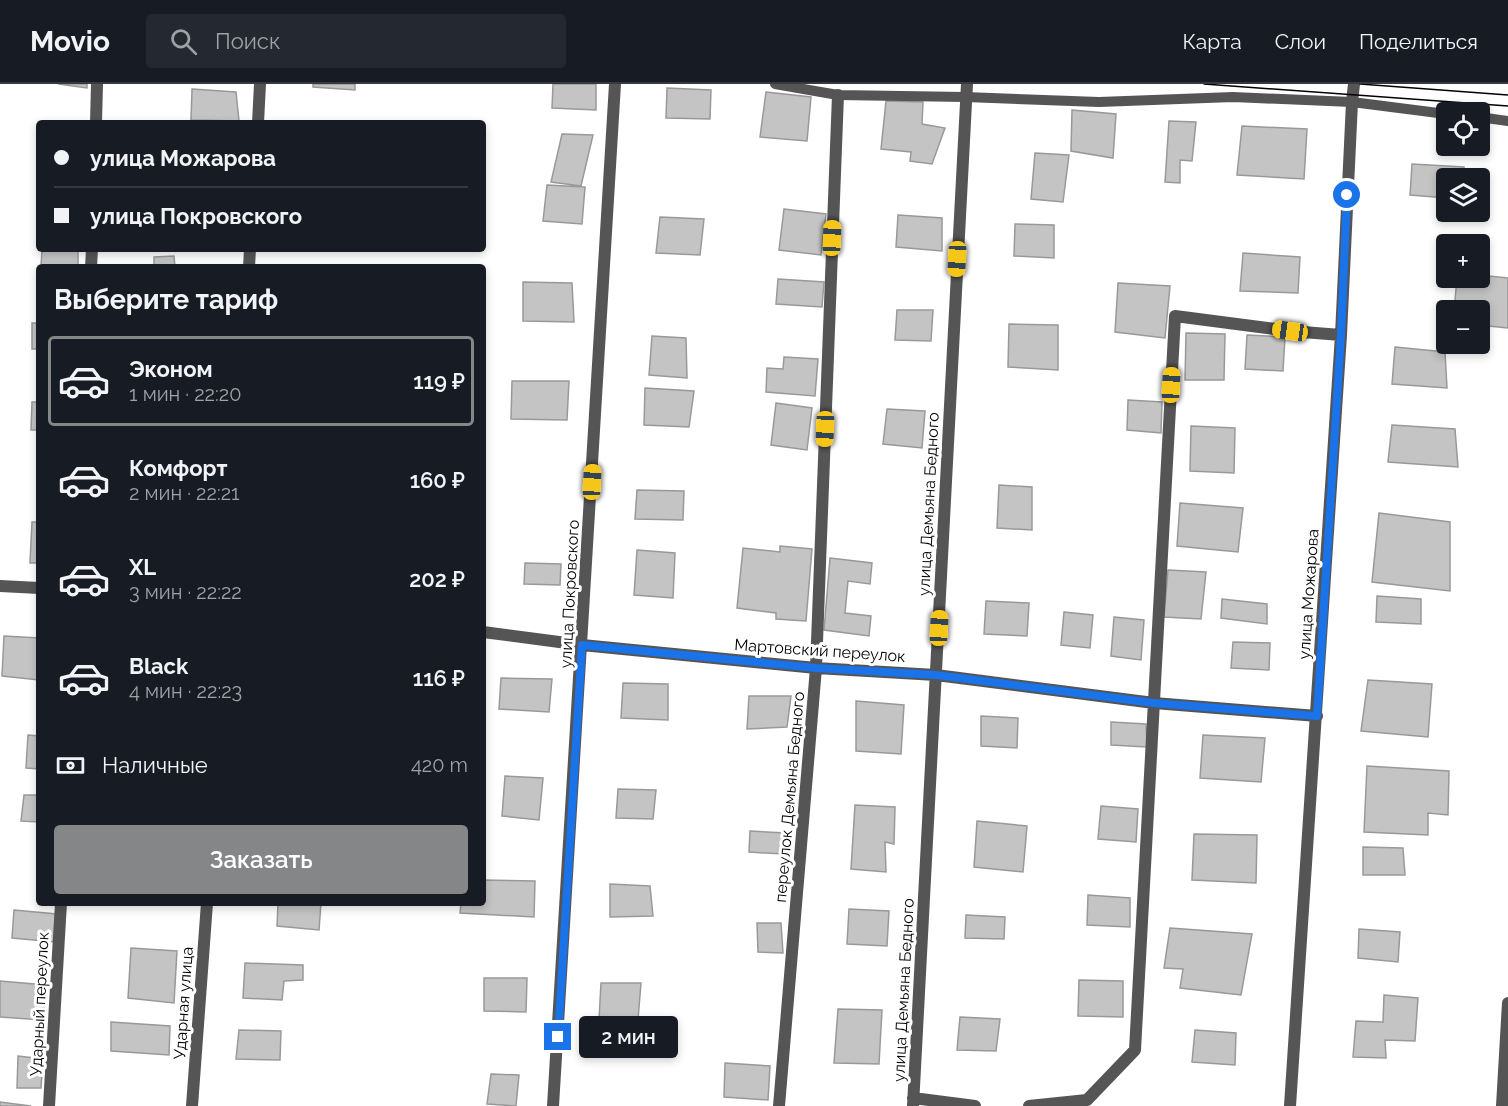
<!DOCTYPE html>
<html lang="ru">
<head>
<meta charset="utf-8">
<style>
	body { margin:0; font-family:Raleway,sans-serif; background:#242831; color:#f1f3f6; height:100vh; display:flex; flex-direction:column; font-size:22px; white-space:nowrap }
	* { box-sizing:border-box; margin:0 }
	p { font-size:20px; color:#9ea1a6 }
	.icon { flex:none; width:33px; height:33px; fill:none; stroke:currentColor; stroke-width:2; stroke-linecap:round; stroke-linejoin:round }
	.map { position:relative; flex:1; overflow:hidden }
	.drawer { position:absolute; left:36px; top:180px; width:450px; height:642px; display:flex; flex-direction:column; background:#171b24; border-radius:6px; box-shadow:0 3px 9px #0003 }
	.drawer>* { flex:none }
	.banner { position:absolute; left:36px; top:36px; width:450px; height:132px; border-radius:6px; box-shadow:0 3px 9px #0003; display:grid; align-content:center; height:132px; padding:0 18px; background:#171b24 }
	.tools { position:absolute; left:1436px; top:18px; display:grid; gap:12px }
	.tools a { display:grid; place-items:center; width:54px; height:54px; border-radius:6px; background:#171b24; box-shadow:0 3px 9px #0003; font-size:30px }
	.end { position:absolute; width:27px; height:27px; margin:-14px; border:8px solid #1a73e8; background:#fff; box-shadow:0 0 0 3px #fff }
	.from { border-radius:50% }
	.bubble { position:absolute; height:42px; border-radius:6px; background:#171b24; box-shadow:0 3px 9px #0003; font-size:20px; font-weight:600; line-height:42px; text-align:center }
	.car { position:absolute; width:18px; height:36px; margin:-18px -9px; border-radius:8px; box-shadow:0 0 4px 2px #0007; background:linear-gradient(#f5c518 24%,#345 0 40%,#f5c518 0 76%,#345 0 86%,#f5c518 0) }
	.banner b { display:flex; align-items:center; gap:21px; height:57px; font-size:22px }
	.banner b+b { border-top:2px solid #363941 }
	.banner i { width:15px; height:15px; background:#f1f3f6 }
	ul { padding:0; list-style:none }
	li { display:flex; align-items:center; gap:18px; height:90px; margin:0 12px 9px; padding:0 6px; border:3px solid transparent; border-radius:6px }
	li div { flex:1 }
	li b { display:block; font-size:22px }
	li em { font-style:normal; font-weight:600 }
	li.current { border-color:#858687 }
	li>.icon { width:54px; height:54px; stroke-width:1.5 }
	h2 { padding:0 18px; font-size:27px; line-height:72px }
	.pay { display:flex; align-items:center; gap:15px; height:66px; padding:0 18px; font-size:22px }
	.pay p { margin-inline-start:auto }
	.action { display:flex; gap:12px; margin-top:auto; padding:12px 18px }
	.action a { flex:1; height:69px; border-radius:6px; background:#858687; color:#fff; font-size:24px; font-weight:600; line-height:69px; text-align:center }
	header { display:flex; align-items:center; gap:36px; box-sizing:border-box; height:84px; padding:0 30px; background:#171b24; border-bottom:2px solid #363941 }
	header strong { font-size:28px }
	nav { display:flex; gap:33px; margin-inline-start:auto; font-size:21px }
	.search { width:420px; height:54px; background:#242831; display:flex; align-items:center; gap:15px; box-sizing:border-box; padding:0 21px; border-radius:6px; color:#9ea1a6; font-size:22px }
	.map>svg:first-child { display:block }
</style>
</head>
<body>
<header>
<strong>Movio</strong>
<div class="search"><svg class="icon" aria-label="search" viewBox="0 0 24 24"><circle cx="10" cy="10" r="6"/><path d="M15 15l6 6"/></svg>Поиск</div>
<nav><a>Карта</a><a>Слои</a><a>Поделиться</a></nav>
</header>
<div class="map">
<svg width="1508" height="1022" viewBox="0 0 1508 1022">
	<rect width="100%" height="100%" fill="#fff"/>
	<path fill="#c4c4c4" stroke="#999" stroke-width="1.5" d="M58 0H87V4Z
		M313 0H355V6L313 3Z
		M553 0H596V26L552 24Z
		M667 4 711 6 710 35 666 34Z
		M192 5 236 8 239 37 191 36Z
		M766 8 811 13 807 57 760 53Z
		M886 17 923 18 922 40 945 44 932 80 910 77 911 68 881 65Z
		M1072 26 1116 30 1113 74 1071 67Z
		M1169 37 1196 38 1192 77 1180 76V99L1165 98Z
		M1242 42 1307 45 1304 95 1237 91Z
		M562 50 593 51 581 102 551 98Z
		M1035 69 1069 71 1063 118 1031 115Z
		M1412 80 1464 83V94H1446V114L1410 111Z
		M547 101 585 103 582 140 543 137Z
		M784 125 826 130 821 171 779 166Z
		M898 131 942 134V167L896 163Z
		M660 133 704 135 700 171 656 169Z
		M1015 140 1054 141V174L1014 172Z
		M42 165H78V183H41Z
		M1243 169 1300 173 1298 209 1240 207Z
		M174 172 175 183H154V173Z
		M1479 191 1508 194V244L1479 241V226H1454L1457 194H1479Z
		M778 195 824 198 822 223 776 220Z
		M523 198 572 199 574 238 523 237Z
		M1118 199 1170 202 1165 254 1115 248Z
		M897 226H933L931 257 895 256Z
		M32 239H39V265H32Z
		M1009 240 1058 241V286L1008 283Z
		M1186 249 1225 250 1224 296H1185Z
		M1247 251 1285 253 1283 287 1245 285Z
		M652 252 686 254 687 294 649 291Z
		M1395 263 1445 268 1447 304 1392 300Z
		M784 273 818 275 815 312 766 308 767 284 783 285Z
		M512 297H569L567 336 511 335Z
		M645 304 694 307 689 343 644 341Z
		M1128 316 1162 318 1161 349 1127 346Z
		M32 318H39V346H31Z
		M776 319 812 324 807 366 771 361Z
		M887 325 925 327 922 364 883 360Z
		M1392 341 1455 345 1458 383 1388 378Z
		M1191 342 1235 344 1234 389 1190 387Z
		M999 401 1032 403V446L997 444Z
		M637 406 684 407 683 436 635 435Z
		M1180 419 1243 424 1238 468 1177 462Z
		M1379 429 1450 438V507L1372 498Z
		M32 438H39V479H30Z
		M483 452H485V496H483Z
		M780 462 812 465 806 537 776 535V529L737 524 743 464 780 468Z
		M637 466 675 469 673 514 634 511Z
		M830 474 872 479 870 500 848 497 845 529 871 532 869 552 824 546Z
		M525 479 561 480 560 501 524 500Z
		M1168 486 1206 488 1201 535 1164 533Z
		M1377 512 1421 515V540L1376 538Z
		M1222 515 1267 520V540L1221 534Z
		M986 517 1029 519 1027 552 984 550Z
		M1064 528 1093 531 1090 564 1061 561Z
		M1114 533 1144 536 1141 576 1111 572Z
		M4 552 39 554V596L2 592Z
		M1233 558 1270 559 1269 586 1231 584Z
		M501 594 552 595 549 628 499 625Z
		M1368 596 1432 600 1428 653 1361 647Z
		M623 599 668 600V636L621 634Z
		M749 612H791L787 643 747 645Z
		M856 617 904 621 901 670 856 667Z
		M981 632 1018 634 1017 664 981 662Z
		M1111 638 1146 640 1147 663 1111 661Z
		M28 651 39 652V685L26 684Z
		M1203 651 1265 654 1261 698 1200 694Z
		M1367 682 1449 687 1448 731 1428 729V751L1364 748Z
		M505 692 543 694 539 736 502 732Z
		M618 705 656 706 653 735 616 734Z
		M24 711H39V738L21 737Z
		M855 721 895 723 894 760 885 758 886 788 851 785Z
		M1101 722 1138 725 1136 758 1098 755Z
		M977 737 1027 742 1023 788 974 783Z
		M750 747 786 749 783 770 749 768Z
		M1194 750 1257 751 1256 799 1192 796Z
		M1363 763 1403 764 1405 791H1363Z
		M483 796 535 797 534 833 460 829 461 819H483Z
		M610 800 650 802 653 832 610 833Z
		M1088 811 1130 814V843L1087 841Z
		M278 819H321L319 846 277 842Z
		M849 825 889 827 887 862 847 860Z
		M14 826 57 830 55 858 12 854Z
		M966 831 1005 833 1004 855 965 854Z
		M757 839H781L783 869 758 868Z
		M1170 844 1252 850 1241 911 1180 904 1183 885 1164 884Z
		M1359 845 1400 848 1398 878 1358 874Z
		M131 864 177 867 174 919 128 914Z
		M245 879 303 881V896L284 897 282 916 243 914Z
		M484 894H527L526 928 484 927Z
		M1079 896 1123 897V933L1078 932Z
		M0 897 46 901 43 936 0 933Z
		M601 899H641L638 936H599Z
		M1384 911 1418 914 1415 957 1385 956 1386 974 1353 973 1356 937 1383 938Z
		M838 925 882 926 879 980 834 979Z
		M960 933 1000 935 996 967 957 966Z
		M111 938 170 942 169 971 111 967Z
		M239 946 281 947 280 976 236 975Z
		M637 946 670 948 665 965 636 963Z
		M1195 946 1236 949 1235 981 1192 978Z
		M18 972 43 975 41 1004H17Z
		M725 979 770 982 768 1016 724 1013Z
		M491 990 519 991 516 1022 487 1020Z
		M0 1018 31 1022H0Z"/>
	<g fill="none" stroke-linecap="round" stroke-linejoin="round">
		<path stroke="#555" stroke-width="10" d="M775 0 838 11 965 13 1099 18 1233 13 1352 18 1446 30
			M1479 33 1508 37"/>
		<path stroke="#555" stroke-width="12" d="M96 39 97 0
			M258 39 260 0
			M91 183 92 165
			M249 183 250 165
			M0 502 39 504
			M483 548 582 561 816 584 936 591 1154 619 1317 632
			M913 1014 975 1022
			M49 1022 61 819
			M192 1022 207 819
			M553 1022 615 0
			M779 1022 816 584 838 11
			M913 1022 967 0
			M1029 1022 1087 1016 1135 966 1175 232 1290 247 1341 251
			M1290 1022 1341 251 1352 18 1354 0
			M1502 1022 1508 919"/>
		<path stroke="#000" stroke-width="1.5" d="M1204 0 1508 22
			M1360 0 1508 11"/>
	</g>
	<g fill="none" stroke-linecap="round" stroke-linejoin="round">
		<path stroke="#1a73e8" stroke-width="8" d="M558 953 582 561 816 584 936 591 1154 619 1317 632 1341 251 1347 111"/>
	</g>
	<g text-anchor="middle" stroke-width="6" stroke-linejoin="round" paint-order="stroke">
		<g font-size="16" fill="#000" stroke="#fff">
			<text transform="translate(928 420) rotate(-87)" y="6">улица Демьяна Бедного</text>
			<text transform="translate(569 510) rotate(-87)" y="6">улица Покровского</text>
			<text transform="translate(1308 510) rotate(-86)" y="6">улица Можарова</text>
			<text transform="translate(820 566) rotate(4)" y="6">Мартовский переулок</text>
			<text transform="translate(789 713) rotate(-85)" y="6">переулок Демьяна Бедного</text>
			<text transform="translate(903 906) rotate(-87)" y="6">улица Демьяна Бедного</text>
			<text transform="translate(183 919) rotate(-86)" y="6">Ударная улица</text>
			<text transform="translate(39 920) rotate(-87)" y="6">Ударный переулок</text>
		</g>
	</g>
</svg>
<div class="tools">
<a><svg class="icon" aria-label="locate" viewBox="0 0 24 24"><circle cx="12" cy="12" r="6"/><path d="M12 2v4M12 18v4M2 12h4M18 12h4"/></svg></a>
<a><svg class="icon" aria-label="layers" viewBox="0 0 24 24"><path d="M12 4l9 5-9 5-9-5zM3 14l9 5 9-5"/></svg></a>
<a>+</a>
<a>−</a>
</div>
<i class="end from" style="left:1347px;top:111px"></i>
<i class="end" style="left:558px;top:953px"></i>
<div class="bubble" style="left:579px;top:932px;width:99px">2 мин</div>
<i class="car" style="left:832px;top:154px;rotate:2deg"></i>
<i class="car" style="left:957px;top:175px;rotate:183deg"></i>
<i class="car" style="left:1290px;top:247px;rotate:278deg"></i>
<i class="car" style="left:1171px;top:301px;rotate:3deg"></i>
<i class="car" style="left:825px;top:345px;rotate:182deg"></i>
<i class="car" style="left:592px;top:398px;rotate:3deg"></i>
<i class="car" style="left:939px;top:544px;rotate:3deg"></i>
<div class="banner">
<b><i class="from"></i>улица Можарова</b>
<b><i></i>улица Покровского</b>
</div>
<section class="drawer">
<h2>Выберите тариф</h2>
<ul>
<li class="current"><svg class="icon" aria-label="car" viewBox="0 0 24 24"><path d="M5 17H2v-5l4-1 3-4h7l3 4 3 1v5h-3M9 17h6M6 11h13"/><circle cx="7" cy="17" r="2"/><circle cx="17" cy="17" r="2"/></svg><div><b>Эконом</b><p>1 мин · 22:20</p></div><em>119 ₽</em></li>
<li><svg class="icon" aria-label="car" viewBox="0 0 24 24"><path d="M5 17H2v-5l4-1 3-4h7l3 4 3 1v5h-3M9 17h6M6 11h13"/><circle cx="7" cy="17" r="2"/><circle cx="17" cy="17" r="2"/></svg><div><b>Комфорт</b><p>2 мин · 22:21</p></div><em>160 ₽</em></li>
<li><svg class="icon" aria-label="car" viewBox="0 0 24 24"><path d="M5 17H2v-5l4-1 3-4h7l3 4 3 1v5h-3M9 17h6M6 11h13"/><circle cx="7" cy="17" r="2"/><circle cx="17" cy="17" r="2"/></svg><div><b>XL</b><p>3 мин · 22:22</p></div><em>202 ₽</em></li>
<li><svg class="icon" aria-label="car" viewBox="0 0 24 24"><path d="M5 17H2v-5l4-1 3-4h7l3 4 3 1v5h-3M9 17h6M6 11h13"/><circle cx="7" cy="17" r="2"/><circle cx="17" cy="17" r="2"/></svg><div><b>Black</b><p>4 мин · 22:23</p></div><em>116 ₽</em></li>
</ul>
<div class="pay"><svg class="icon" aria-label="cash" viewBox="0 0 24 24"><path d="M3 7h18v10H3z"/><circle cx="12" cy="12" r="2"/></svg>Наличные<p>420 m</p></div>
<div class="action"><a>Заказать</a></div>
</section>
</div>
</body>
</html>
